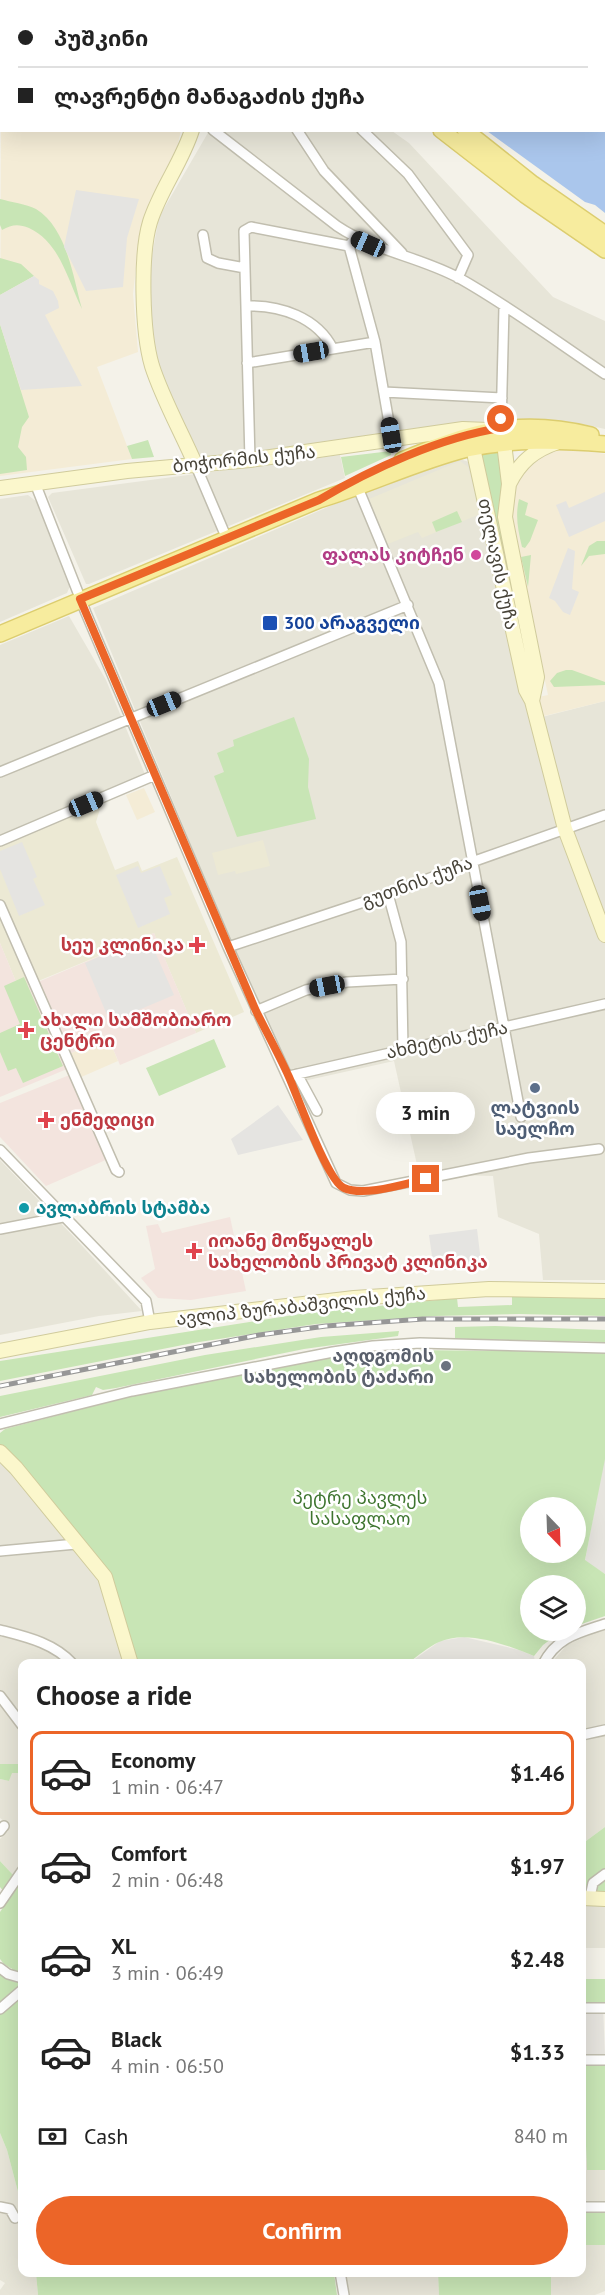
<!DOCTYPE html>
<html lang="en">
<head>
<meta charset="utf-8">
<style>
	body { margin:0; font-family:"PT Sans","Noto Sans Georgian",sans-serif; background:#f2f2f2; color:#222; height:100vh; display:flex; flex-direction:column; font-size:22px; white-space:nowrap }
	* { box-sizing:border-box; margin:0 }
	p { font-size:20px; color:#767676 }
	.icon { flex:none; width:33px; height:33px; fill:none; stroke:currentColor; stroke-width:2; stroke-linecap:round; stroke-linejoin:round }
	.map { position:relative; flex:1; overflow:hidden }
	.details { position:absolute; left:18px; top:1659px; width:568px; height:618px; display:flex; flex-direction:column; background:#fff; border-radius:12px; box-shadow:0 6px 24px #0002 }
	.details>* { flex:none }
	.guide { position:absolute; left:0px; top:0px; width:606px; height:132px; box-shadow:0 6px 24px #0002; display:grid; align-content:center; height:132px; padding:0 18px; background:#fff }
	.needle { width:39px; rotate:157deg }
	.tools { position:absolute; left:520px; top:1497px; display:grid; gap:12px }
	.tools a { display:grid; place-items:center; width:66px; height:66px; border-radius:50%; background:#fff; box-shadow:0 6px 24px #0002; font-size:30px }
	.end { position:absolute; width:27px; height:27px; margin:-14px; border:8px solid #ec6528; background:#fff; box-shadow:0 0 0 3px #fff }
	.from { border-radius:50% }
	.bubble { position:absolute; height:42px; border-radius:21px; background:#fff; box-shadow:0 6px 24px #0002; font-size:20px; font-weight:700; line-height:42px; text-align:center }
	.car { position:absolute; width:18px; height:36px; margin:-18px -9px; border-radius:8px; box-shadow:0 0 4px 2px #0007; background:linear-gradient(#222 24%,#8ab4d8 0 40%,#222 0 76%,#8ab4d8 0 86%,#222 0) }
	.guide b { display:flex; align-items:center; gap:21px; height:57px; font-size:22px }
	.guide b+b { border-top:2px solid #e0e0e0 }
	.guide i { width:15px; height:15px; background:#222 }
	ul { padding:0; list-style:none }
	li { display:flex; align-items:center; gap:18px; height:84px; margin:0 12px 9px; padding:0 6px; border:3px solid transparent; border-radius:12px }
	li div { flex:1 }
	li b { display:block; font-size:22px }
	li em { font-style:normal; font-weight:700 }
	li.on { border-color:#ec6528 }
	li>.icon { width:54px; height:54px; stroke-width:1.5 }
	h2 { padding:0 18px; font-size:27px; line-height:72px }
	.pay { display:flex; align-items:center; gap:15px; height:66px; padding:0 18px; font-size:22px }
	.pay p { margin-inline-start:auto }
	.action { display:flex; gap:12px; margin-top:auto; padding:12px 18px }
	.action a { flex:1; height:69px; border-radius:36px; background:#ec6528; color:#fff; font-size:24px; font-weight:700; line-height:69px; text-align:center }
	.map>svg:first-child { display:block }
</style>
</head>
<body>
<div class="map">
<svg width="605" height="2295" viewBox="0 0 605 2295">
	<rect width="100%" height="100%" fill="#f4f2e9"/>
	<path fill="#e7e5d8" d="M209 131H392L409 143 553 297 605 321V429L582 424 514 420 199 462 155 358 148 277 159 217Z
		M340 455 345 478 89 584H86L48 497 52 493Z
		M460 459 472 463 530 720 605 701V1280H543L539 1234 498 1217 493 1176 419 1174 394 1061 290 1084 93 608 372 488 433 466Z
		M28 495 37 502 70 586 67 593 0 622V499Z
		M69 616 106 680 147 779 0 840V645Z
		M0 1160 74 1237 142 1311 99 1316 0 1335Z
		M0 1463 13 1473 71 1542 0 1547Z
		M76 1549 99 1577 126 1663H78L64 1649 47 1640 0 1628V1557Z
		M605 1628V1827L582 1844V1664H550L567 1645Z
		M0 1635 32 1643 55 1653 67 1663 22 1664V1718L16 1723 22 1733V1764H0V1700L20 1716 0 1691Z
		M11 1773H22V1862L14 1876 0 1861V1839L8 1831 7 1829 9 1825 0 1818V1779L9 1781Z
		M605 1902V1948H582V1903Z
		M582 2121H585L587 2170H605V2203L582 2202V2206Z
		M0 2133 7 2150 22 2207V2272L36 2273 38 2295H0V2290L5 2283 0 2280Z
		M582 2245H605V2291L595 2295H551V2273L582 2272Z
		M344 2273H438L439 2295H347Z"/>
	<path fill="#f4ecd6" d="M1 87 2 130 181 131 177 147 149 202 138 249 133 294 138 352 97 367 132 459 0 476Z
		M570 449 605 454V701L540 717 534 698 548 695 512 525V495L526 464 550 450Z
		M144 788 155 812 137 820 126 795Z
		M108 1037 118 1061 79 1078 69 1054Z"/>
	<path fill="#e6e4de" d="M605 1454V1574L585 1561Z
		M464 1637 519 1650 534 1656 535 1663 408 1664 440 1641Z
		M582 2006H603L605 2055 582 2054Z"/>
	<path fill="#ece9d4" d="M460 461 468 467 480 514 422 538 418 532 388 544 369 499Z
		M102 802 96 822 115 870 138 861 142 871 177 857 244 1012 196 1033 154 933 19 989 0 943V845Z
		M263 840 270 866 236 874 235 871 218 875 212 853Z"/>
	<path fill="#f3e4de" d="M154 933 196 1033 120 1065 108 1037 69 1054 38 982Z
		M0 943 19 989 33 984 67 1069 0 1097Z
		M72 1074 108 1159 46 1186 0 1137V1103Z
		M230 1217 246 1291 191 1300 158 1298 141 1278 155 1269 146 1226 158 1224 162 1233Z"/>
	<path fill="#c8e5b5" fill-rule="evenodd" d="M0 199C11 202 26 204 36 209 67 228 73 277 82 309 68 281 60 242 29 228 19 224 12 224 2 230L0 225Z
		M0 258 21 264 34 276 0 295Z
		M0 324 29 417 22 427 18 447 26 457 27 470 0 474Z
		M148 440 154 457 132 459 127 446Z
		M499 449 506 476 500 499 499 521 517 608H514L480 456 483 452Z
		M391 451V455L345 476 341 457Z
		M519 499 528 503 525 515 538 520 530 541 525 548 522 547C518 530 515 516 519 499Z
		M457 511 462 522 436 532 432 522Z
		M597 541H605V554L589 556 581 566 589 546Z
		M531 555 528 587 521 557Z
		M566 670H572L605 682V685L554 687 550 681 557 673Z
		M294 717 309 759 308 787 316 819 237 837 214 776 224 772 217 753 234 746 233 740Z
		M24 977 63 1066 23 1083 16 1068 8 1071 0 1052V1033L20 1024 4 986Z
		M214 1039 226 1067 159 1096 146 1068Z
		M512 1295 605 1296V1316L519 1314 435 1316 316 1324 193 1343 0 1381V1361L300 1314 457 1298 458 1307 512 1305Z
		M495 1326 605 1330V1342L455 1339V1327Z
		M399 1331 398 1336 304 1349 116 1388 103 1390 96 1387 92 1395 0 1417V1396L205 1355 321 1337Z
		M405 1350 605 1352V1459L585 1560 605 1574V1616L576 1626V1586H531V1630L562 1631 543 1645 534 1656C507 1645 467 1629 439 1642 428 1647 418 1656 408 1663H135L111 1582 0 1450V1433L5 1429 178 1384 340 1355ZM531 1508H576V1552H531Z
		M0 1764H22V1773H12L9 1781 0 1779Z
		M605 1827V1893L582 1892V1844Z
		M0 1861 14 1876 4 1892 0 1887Z
		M22 1880V1975L4 1964 0 1959V1912Z
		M0 1974 12 1981 22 1983 0 2005Z
		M582 1979H605V2006H582Z
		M22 1994V2207L7 2150 0 2133V2014Z
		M582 2062 605 2063V2170H587L585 2122 582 2121Z
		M582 2210H605V2245H582Z
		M36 2273H334L337 2295H38Z
		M438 2273H551V2295H439Z"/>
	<path fill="#e5e4e1" d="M76 190 139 199 127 238 123 287 86 291 64 247Z
		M34 276 39 280V284L53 291 58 301 59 308 45 315 82 386 21 390 0 324V295Z
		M605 492V521L569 537 556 505 566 501 569 508Z
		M568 548 575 551 572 589 579 592 570 615 563 612 555 601 549 598Z
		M22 842 37 877 33 879 45 905 19 916 0 869V851Z
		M138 866 141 873 160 866 172 895 164 898 170 914 138 928 116 875Z
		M148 936 174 995 110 1022 85 963Z
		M278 1105 303 1140 238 1155 231 1139Z
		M477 1229 482 1270H434L429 1235Z"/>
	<path fill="#aac6ec" d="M335 0H521L523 1 336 2Z
		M605 67V213L595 205 585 202 487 131 604 130Z"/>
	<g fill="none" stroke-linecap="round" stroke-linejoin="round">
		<g stroke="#c1beaf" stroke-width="12">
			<path id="street" d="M213 130 337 226C376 252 418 256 459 278 509 306 557 342 605 374
				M297 130 324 171 402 253
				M362 130 408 174 468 255 458 278
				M203 235 207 258 218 263 245 268
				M352 242 349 246 375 342 392 440
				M246 306C280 305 317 317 333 349
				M247 363 375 342
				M384 392 502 398
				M501 428 504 307
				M250 460 244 231 251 227 349 246
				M196 466 227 539
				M35 483 86 613 228 947 336 1183 350 1190 363 1191 529 1158 599 1149
				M358 488 439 683 521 1117
				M0 772 408 605
				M0 841 155 775
				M388 894 401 942 403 1049
				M0 905 116 1170 119 1172
				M228 947 388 894 472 862 605 815
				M256 1011 306 990 347 982 403 979
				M297 1074 317 1111
				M289 1076 605 1004
				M0 1150 146 1301 150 1322
				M0 1229 63 1217
				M0 1424 132 1391 333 1352 373 1346 420 1343 605 1348
				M0 1551 76 1544
				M0 1630C27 1637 54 1643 73 1664
				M543 1664C557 1637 578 1633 605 1624
				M0 1696 22 1725
				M582 1735 605 1730
				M0 1831 4 1826
				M590 1897 593 1883 605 1874
				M0 1903 22 1871
				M0 1968 8 1974 22 1978
				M582 2008H605
				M0 2009 22 1990
				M582 2060H605
				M0 2207 10 2209 15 2218
				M582 2207H605
				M340 2272 344 2295"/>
		</g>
		<g stroke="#d0cb9c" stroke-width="16">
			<path id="secondary" d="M192 130C182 162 160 190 150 222 140 255 142 332 152 366 163 400 182 433 196 466
				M503 435 509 484 505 517 537 677 532 701
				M509 484C520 462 534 450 558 442
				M0 488 127 471 250 460 463 429 488 430 473 448 526 690 532 701 565 829 605 935
				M0 1351 150 1322 354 1298 489 1289 605 1291
				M0 1452 16 1468 105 1577 131 1664
				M582 1898 605 1899"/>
		</g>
		<g stroke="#dccd6f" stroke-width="18">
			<path id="primary" d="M182 0 187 2
				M262 0 267 2
				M79 2 85 0
				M124 2 130 0
				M0 27 2 26
				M0 60 2 57
				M441 130 525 195 605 250
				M465 130 533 184 605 234
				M402 460C470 432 517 417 591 435
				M0 634 319 500C369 485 416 462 467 449 513 439 559 440 605 444"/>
		</g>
		<g stroke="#d3b644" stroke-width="20">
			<path id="highway" d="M552 0 554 2
				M604 43 605 44"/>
		</g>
		<use href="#street" stroke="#fff" stroke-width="9"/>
		<use href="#secondary" stroke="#fbf7cc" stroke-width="14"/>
		<use href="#primary" stroke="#f7ec9e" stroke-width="15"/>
		<use href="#highway" stroke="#f4de74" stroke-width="16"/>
		<g stroke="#979797" stroke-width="5">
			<path id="rail" d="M0 1386 259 1335 326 1326 423 1319H605"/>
		</g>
		<use href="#rail" stroke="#fff" stroke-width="3" stroke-dasharray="9" stroke-linecap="butt"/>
	</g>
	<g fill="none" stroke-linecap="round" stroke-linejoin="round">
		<path stroke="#ec6528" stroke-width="8" d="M426 1179C404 1184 364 1197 344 1188 327 1181 298 1097 289 1077 279 1055 267 1033 256 1011L80 599 319 500C371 469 441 437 501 428V419"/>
	</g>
	<circle fill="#d1479c" stroke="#fff" stroke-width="2" cx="476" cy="555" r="6"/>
	<rect fill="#1a4fb4" stroke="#fff" stroke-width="2" x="262" y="615" width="16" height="16" rx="3"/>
	<g fill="#e0444e" stroke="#fff" stroke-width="2">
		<path d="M194 936h6v6h6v6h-6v6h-6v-6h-6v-6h6z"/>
		<path d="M23 1021h6v6h6v6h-6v6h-6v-6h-6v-6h6z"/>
		<path d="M43 1111h6v6h6v6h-6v6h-6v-6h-6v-6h6z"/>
		<path d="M191 1242h6v6h6v6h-6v6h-6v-6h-6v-6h6z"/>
	</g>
	<circle fill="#5c6f8a" stroke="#fff" stroke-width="2" cx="535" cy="1088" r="6"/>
	<circle fill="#0f9aa8" stroke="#fff" stroke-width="2" cx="24" cy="1208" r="6"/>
	<circle fill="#6b7280" stroke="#fff" stroke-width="2" cx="446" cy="1366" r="6"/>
	<g text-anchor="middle" stroke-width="5" stroke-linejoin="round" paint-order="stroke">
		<g font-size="18" fill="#474338" stroke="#fff">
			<text transform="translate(244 459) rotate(-6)" y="6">ბოჭორმის ქუჩა</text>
			<text transform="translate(498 564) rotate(78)" y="6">თელავის ქუჩა</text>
			<text transform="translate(417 882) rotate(-20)" y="6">გუთნის ქუჩა</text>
			<text transform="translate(447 1040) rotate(-12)" y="6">ახმეტის ქუჩა</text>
			<text transform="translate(301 1306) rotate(-6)" y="6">ავლიპ ზურაბაშვილის ქუჩა</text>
		</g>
		<g font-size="18" font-weight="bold" fill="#b23c85" stroke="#fff" text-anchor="end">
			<text x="464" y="561">ფალას კიტჩენ</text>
		</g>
		<g font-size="18" font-weight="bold" fill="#164399" stroke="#fff" text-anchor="start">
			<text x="284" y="629">300 არაგველი</text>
		</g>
		<g font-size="18" font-weight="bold" fill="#be3a42" stroke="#fff" text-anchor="start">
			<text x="184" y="951" text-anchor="end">სეუ კლინიკა</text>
			<text x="40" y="1026">ახალი სამშობიარო<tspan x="40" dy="21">ცენტრი</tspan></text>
			<text x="60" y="1126">ენმედიცი</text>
			<text x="208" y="1247">იოანე მოწყალეს<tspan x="208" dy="21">სახელობის პრივატ კლინიკა</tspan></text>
		</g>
		<g font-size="18" font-weight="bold" fill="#4e5e75" stroke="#fff">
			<text x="535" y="1114">ლატვიის<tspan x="535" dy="21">საელჩო</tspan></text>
		</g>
		<g font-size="18" font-weight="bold" fill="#0d838f" stroke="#fff" text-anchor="start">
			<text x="36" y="1214">ავლაბრის სტამბა</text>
		</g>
		<g font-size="18" font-weight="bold" fill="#5b616d" stroke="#fff" text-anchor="end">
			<text x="434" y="1362">აღდგომის<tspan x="434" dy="21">სახელობის ტაძარი</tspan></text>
		</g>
		<g font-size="18" fill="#3e752f" stroke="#fff">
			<text x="360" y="1504">პეტრე პავლეს<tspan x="360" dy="21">სასაფლაო</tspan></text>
		</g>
	</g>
</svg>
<div class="tools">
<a><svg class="needle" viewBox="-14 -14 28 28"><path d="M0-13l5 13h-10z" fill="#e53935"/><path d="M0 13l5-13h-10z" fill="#767676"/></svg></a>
<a><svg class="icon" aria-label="layers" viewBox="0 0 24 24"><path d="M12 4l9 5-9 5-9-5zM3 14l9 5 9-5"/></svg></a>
</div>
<i class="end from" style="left:501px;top:419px"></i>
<i class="end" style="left:426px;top:1179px"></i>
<div class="bubble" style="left:376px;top:1092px;width:99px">3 min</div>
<i class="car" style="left:368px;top:244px;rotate:294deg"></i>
<i class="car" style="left:311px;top:352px;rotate:260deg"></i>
<i class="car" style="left:391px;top:435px;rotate:351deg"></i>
<i class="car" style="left:164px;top:704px;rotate:68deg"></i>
<i class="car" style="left:86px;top:804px;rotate:67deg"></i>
<i class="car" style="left:480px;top:903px;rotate:169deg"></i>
<i class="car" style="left:327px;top:986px;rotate:259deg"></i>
<div class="guide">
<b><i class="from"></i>პუშკინი</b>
<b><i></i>ლავრენტი მანაგაძის ქუჩა</b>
</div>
<section class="details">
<h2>Choose a ride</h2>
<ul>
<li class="on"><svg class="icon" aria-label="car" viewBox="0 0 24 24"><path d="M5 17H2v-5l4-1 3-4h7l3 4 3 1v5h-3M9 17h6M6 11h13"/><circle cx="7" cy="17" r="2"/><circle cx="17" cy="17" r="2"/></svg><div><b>Economy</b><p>1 min · 06:47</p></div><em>$1.46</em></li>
<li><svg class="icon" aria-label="car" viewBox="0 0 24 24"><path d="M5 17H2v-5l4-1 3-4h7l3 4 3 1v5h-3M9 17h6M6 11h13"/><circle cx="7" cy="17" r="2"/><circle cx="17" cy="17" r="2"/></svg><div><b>Comfort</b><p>2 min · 06:48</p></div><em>$1.97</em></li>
<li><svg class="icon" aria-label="car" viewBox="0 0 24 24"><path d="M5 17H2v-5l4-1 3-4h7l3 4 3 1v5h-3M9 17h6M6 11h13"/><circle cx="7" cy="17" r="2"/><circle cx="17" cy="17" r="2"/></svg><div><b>XL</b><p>3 min · 06:49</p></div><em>$2.48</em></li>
<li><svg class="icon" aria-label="car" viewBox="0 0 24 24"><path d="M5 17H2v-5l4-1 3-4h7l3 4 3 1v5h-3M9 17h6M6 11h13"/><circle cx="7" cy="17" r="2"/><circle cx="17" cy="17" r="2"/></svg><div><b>Black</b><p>4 min · 06:50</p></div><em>$1.33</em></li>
</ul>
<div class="pay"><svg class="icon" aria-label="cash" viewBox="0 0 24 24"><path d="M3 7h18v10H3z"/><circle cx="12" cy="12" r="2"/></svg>Cash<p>840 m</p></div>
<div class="action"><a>Confirm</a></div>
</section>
</div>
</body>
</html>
